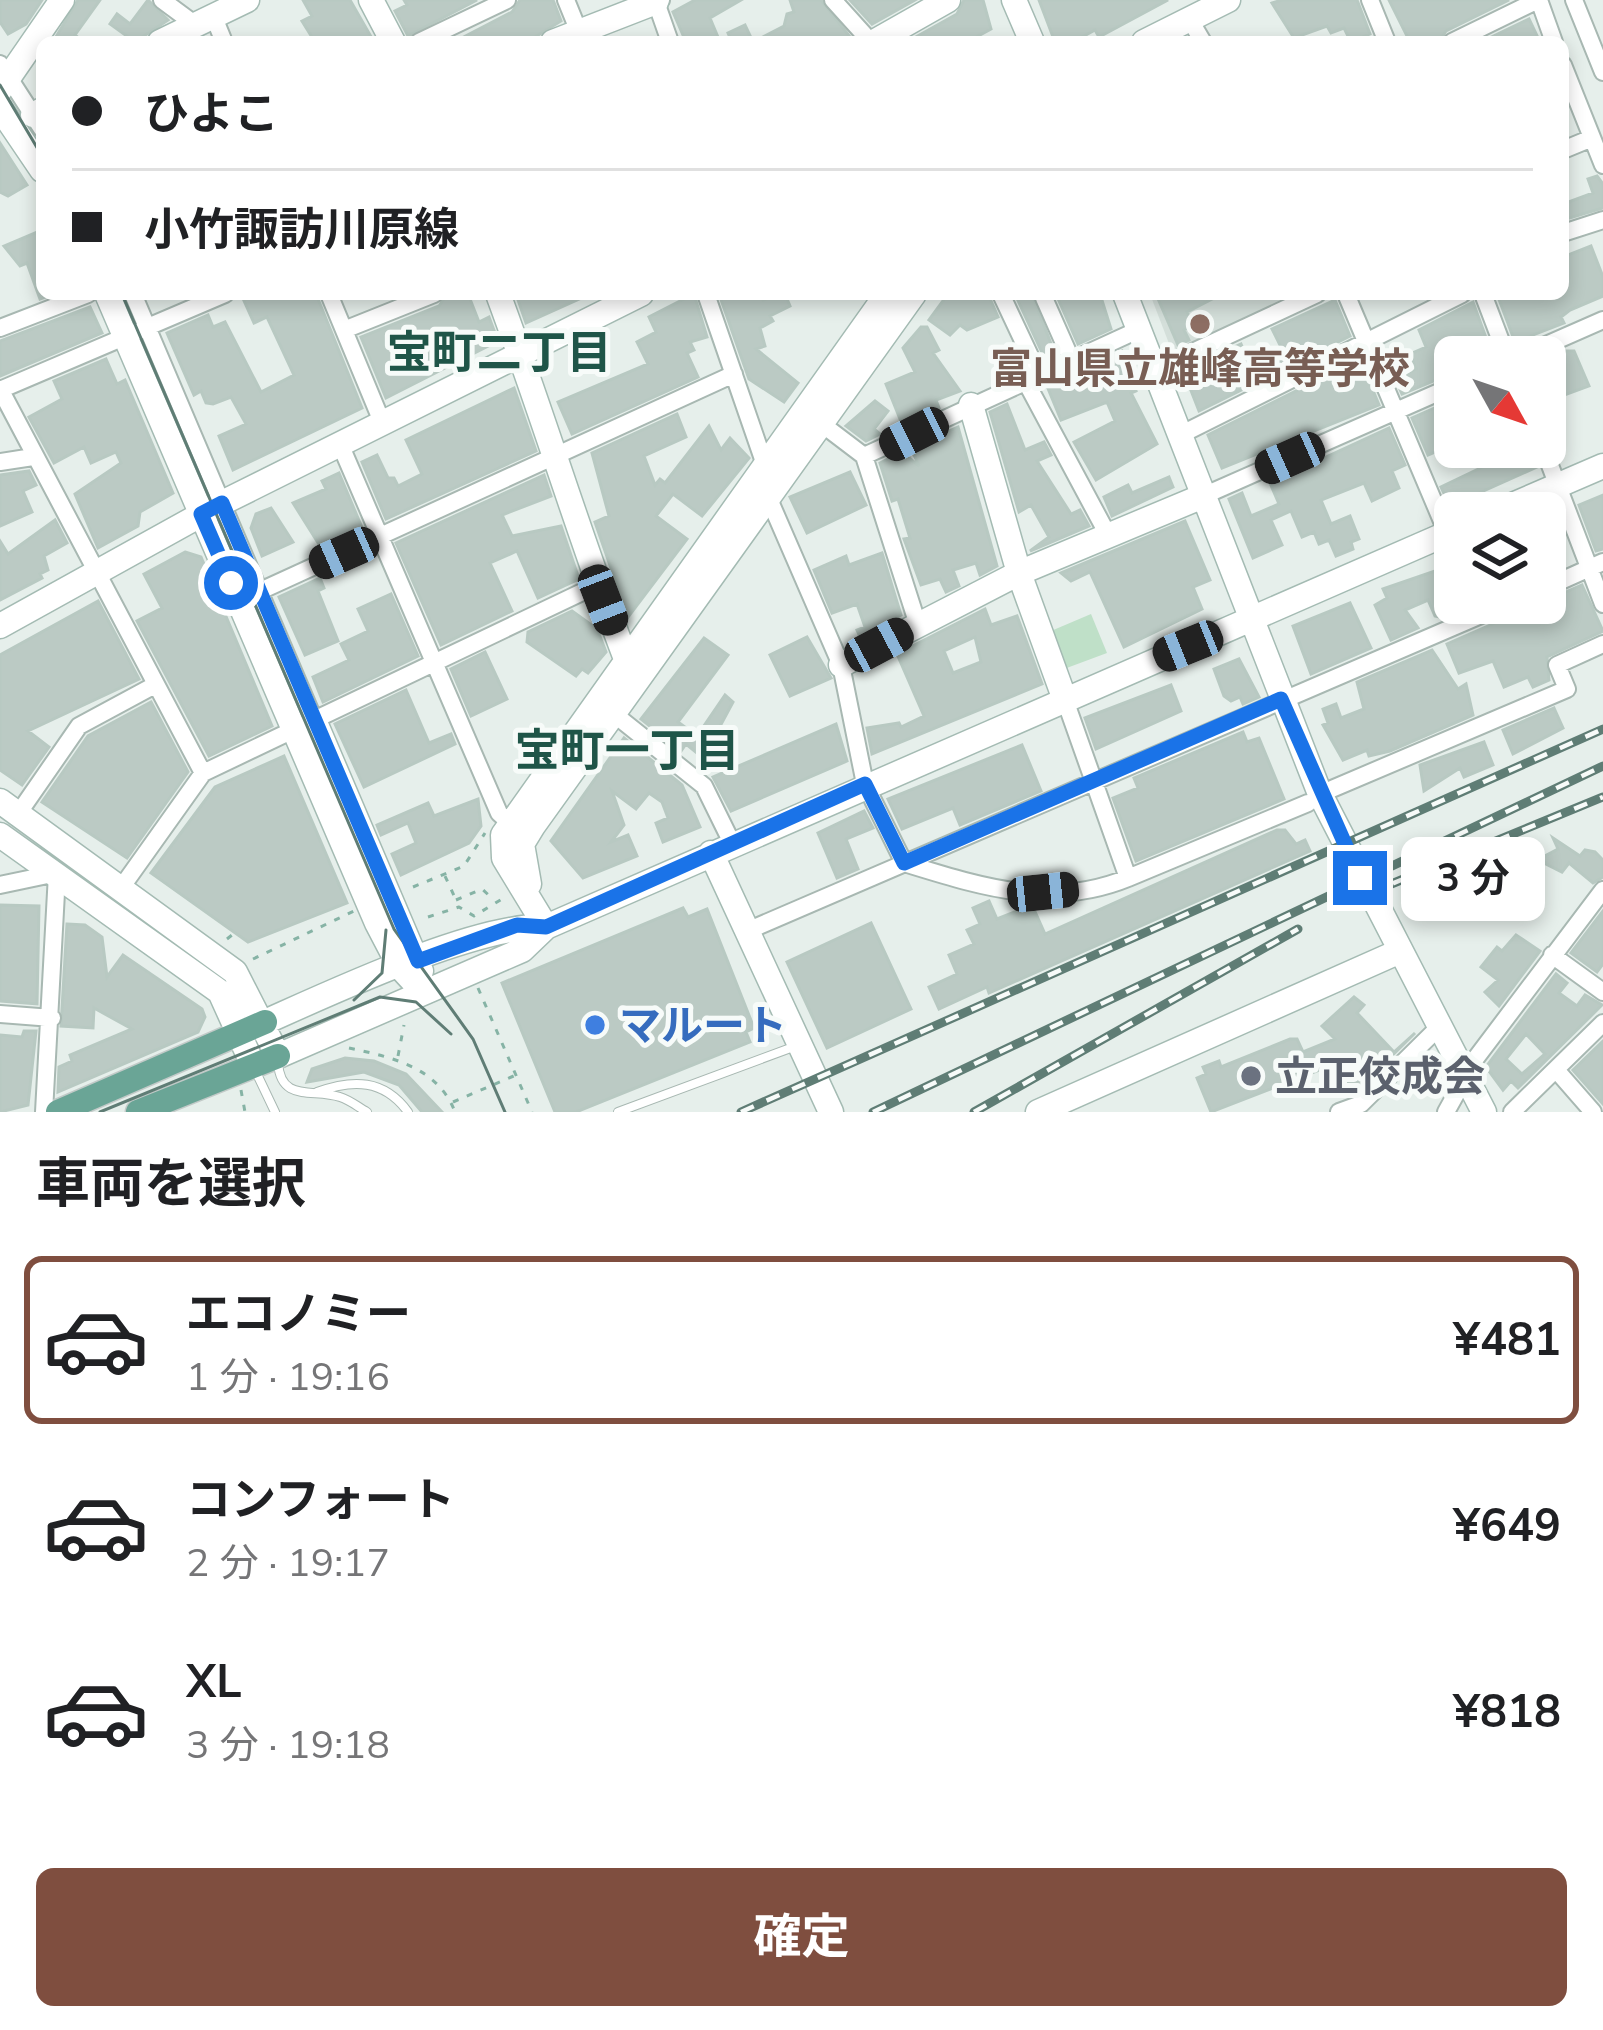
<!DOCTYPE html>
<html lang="ja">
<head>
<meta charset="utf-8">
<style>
	body { margin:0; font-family:"Nunito Sans","Noto Sans JP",sans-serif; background:#f6f6f6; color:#202124; height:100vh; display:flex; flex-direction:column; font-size:45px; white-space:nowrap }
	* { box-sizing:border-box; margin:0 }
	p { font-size:39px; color:#757577 }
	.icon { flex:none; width:66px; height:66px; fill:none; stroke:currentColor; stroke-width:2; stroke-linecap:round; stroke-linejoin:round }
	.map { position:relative; height:1112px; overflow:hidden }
	.drawer { display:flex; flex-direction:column; background:#fff; flex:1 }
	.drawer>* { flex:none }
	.top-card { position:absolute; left:36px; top:36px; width:1533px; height:264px; border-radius:18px; box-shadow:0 6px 18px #0003; display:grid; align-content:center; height:264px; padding:0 36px; background:#fff }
	.needle { width:78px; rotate:130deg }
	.controls { position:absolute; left:1434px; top:336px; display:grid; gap:24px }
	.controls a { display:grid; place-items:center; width:132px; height:132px; border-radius:18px; background:#fff; box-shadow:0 6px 18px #0003; font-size:60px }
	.end { position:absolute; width:54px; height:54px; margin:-27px; border:15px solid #1a73e8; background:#fff; box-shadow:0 0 0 6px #fff }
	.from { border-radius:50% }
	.bubble { position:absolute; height:84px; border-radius:18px; background:#fff; box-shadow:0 6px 18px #0003; font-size:39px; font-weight:700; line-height:84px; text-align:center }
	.car { position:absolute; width:36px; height:72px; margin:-36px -18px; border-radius:15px; box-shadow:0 0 9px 3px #0007; background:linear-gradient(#222 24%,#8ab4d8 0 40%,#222 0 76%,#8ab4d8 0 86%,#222 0) }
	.top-card b { display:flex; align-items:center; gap:42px; height:114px; font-size:45px }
	.top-card b+b { border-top:3px solid #e0e0e0 }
	.top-card i { width:30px; height:30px; background:#202124 }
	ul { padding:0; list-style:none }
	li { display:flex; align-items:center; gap:36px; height:168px; margin:0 24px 18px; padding:0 12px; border:6px solid transparent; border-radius:18px }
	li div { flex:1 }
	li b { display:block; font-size:45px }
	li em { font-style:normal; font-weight:700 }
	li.current { border-color:#7f4e3f }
	li>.icon { width:108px; height:108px; stroke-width:1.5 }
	h2 { padding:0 36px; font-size:54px; line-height:144px }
	.action { display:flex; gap:24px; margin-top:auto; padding:24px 36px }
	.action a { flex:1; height:138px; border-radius:18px; background:#7f4e3f; color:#fff; font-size:48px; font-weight:700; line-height:138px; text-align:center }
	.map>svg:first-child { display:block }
</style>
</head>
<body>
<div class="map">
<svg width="1603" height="1112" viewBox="0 0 1603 1112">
	<rect width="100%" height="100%" fill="#e6efeb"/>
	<path fill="#d4dfda" d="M1150 294H1305L1173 354Z"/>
	<path fill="#bfe0c8" d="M1091 614 1107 653 1064 669 1051 631Z"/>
	<path fill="#bbcac4" stroke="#b8c9c2" stroke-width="3" fill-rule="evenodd" d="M0 0H42L26 24 8 34 0 22Z
		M78 0H100L75 35 83 42H53Z
		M148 0 168 20 135 42 110 24 117 14 130 24Z
		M303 0H350L374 42H315L302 21 312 16Z
		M404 0H477L408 36 395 11 407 5Z
		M520 0H553L561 21 527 42H454L512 12Z
		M695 0H741L710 18 720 42H686L673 12Z
		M790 0H821L854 42H732L728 33 745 25 753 42 784 26 787 14 794 12Z
		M850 0H915L872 24Z
		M964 0H983L991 29 967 42H907L957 14Z
		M1039 0H1168L1099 37 1095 30 1073 42H1055Z
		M1282 0H1357L1370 34 1351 42 1344 28 1331 33 1327 26 1294 38 1272 3Z
		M1389 0H1509L1446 31 1439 42H1410Z
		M1529 19 1540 42H1481Z
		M0 143 27 185 8 196 0 192Z
		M1597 176 1603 184V208L1563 220V204L1593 193 1588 179Z
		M42 230V294H53L40 299 27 263 20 266 4 246Z
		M1591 246 1603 277V296L1570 310 1561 317 1564 323 1515 342 1497 294H1563V257Z
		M241 294H316L362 408 233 470 219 436 246 424 231 397 213 404 206 403 201 391 194 395 167 333 208 315 213 327 225 322 261 392 294 375 267 317 254 323Z
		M447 294H468L479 322 489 317 498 341 386 398 361 337 439 306Z
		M516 294H588V295L526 323Z
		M694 294 707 337 690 342 694 350 687 353 698 377 572 434 558 402 648 364 637 342 656 332 649 317Z
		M719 294H761L763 300 785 294 790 306 770 316 773 321 760 328 765 346 756 349 798 383 784 402 749 379Z
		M948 294H988L998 317 967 330 960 325 950 335 929 320Z
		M1015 294H1032L1055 354 1045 359Z
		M1056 294H1100L1111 329 1078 344Z
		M1156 294H1222L1187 312 1193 325 1184 330 1189 340 1178 345Z
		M1335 300 1350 336 1199 411 1183 370 1241 344 1250 365 1282 349 1272 329Z
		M1473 302 1493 357H1455V372L1402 394 1395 378 1416 369 1410 354 1426 347 1419 330Z
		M90 307 102 333 0 376V341Z
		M921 327H927L939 350 933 353 960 391 936 400 939 408 902 424 886 384 915 372 903 348Z
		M1122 351 1136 391 1131 393 1157 444 1096 480 1074 442 1115 421 1107 402 1061 420 1047 386Z
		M1564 351H1574L1589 386 1545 402V359Z
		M106 359 117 384 125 380 173 493 140 512 138 526 98 548 75 494 121 463 116 452 91 463 84 447 54 463 29 417 62 399 54 381Z
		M1360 359 1379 405 1222 468 1208 435Z
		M514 388 536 451 386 519 362 462 377 455 388 478H394L398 486 422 474 406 440Z
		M1455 399V430L1442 435 1447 447 1428 455 1412 418Z
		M875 401 888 411 874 429 880 434 866 441 846 426Z
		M1007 404 1025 450 1044 442 1051 455 1037 461 1071 514 1080 510 1089 526 1030 551 1049 537 1031 505 1019 512 990 412Z
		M677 414 686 437 644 456 655 485 660 479 665 483 709 426 721 450 730 438 749 458 702 516 673 494 656 516 687 539 628 617 595 522 609 516 592 453Z
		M958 427 997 566 980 575 976 563 953 570 959 586 946 592 940 579 921 585 904 539 910 538 898 499 892 501 880 463 902 452 919 466 911 448Z
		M1389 428 1405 465 1392 471 1399 488 1372 501 1364 483 1321 500 1331 524 1350 516 1359 539 1351 542 1353 549 1336 556 1329 540 1319 544 1314 532 1302 537 1291 511 1271 520 1282 545 1253 558 1229 499 1242 493 1251 516 1279 504 1270 483Z
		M1489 447H1529L1537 467 1452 505 1448 502 1441 487 1495 461Z
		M29 471 36 485 23 491 32 512 0 526V475Z
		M850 472 866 505 807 533 790 497Z
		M339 473 363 530 322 549 293 503 326 489 322 481Z
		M544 475 551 496 502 515 512 536 561 526 579 579 538 598 517 551 490 563 512 611 441 645 396 543Z
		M1169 477 1173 487 1112 516 1104 497 1128 485 1132 493Z
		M1603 495V549L1596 551 1579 505Z
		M271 508 293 542 262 556 251 528 256 514Z
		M55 520 67 543 44 556 48 570 40 574 42 578 0 600V541L8 554Z
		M1185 521 1210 580 1193 587 1202 609 1124 647 1090 572 1071 581 1061 573Z
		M185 552 201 557 272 726 209 756 137 621 162 608 144 574Z
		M882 553 901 615 860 637 857 630 865 627 857 604 832 613 814 570 846 556 849 565Z
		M1455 564V603L1470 606 1443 618 1435 616 1428 600 1405 610 1418 628 1391 640 1375 605 1387 598 1383 589Z
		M320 578 324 588 318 591 338 641 305 655 279 597Z
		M1582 585 1603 631 1547 657 1549 680 1533 687 1528 677 1504 687 1493 661 1459 673 1447 644Z
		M391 594 418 656 323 702 313 677 349 660 341 644 368 631 358 609Z
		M98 601 139 679 28 731 49 747 22 785 0 770V655Z
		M1350 603 1371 648 1311 674 1293 626Z
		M985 609 991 625 1017 616 1042 684 872 754 867 728 899 723 901 727 924 716 897 654ZM975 637 981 662 953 673 944 651Z
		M572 611 597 629 606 652 588 673 582 669 576 676 527 642 528 632Z
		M807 637 831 678 790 696 770 655Z
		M704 638 728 655 678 722 697 736 725 695 733 702 703 758 686 744 681 751 641 719Z
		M1432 650 1458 689 1466 684 1473 715 1390 751 1369 756 1367 750 1343 760 1323 725 1328 723 1323 709 1336 704 1341 718 1364 709 1357 682Z
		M485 652 507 699 471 716 451 669Z
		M1239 659 1259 697 1243 704 1240 697 1231 701 1224 696 1214 669Z
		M1171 685 1181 711 1096 749 1085 718Z
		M406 690 429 743 451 734 455 744 364 787 335 724Z
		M151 702 188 772 127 858 42 802 88 736Z
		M1554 708 1563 728 1513 754 1503 730Z
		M836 724 847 761 731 811 713 777Z
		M1243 732 1247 742 1259 738 1284 799 1136 861 1113 798 1138 788 1134 778Z
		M624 738 682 785 700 827 663 842 656 823 668 818 662 802 649 793 636 809 612 791 624 825 611 842 628 835 637 856 583 878 551 841Z
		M1484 742 1493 765 1464 777 1460 768 1424 791 1420 765Z
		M1022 745 1041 791 960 825 953 808 902 829 888 799Z
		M284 756 347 903 248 942 151 873 215 787Z
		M478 799 481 826 469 843 401 875 392 854 416 843 408 823 381 835 377 825 428 803 434 816Z
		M864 811 873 828 846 839 858 869 837 878 818 833Z
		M1277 830H1285L1296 844 1305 840 1310 851 989 993 987 987 939 1009 929 987 957 974 949 955 974 944 967 930 980 924 973 908 989 901 997 919 1032 905 1045 934Z
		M1553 838 1580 856 1585 850 1595 852 1603 860V877L1593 883 1569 863 1562 872 1546 864 1541 858 1558 849Z
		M0 905 39 906 37 1004 0 1001Z
		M683 908 688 917 707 909 754 1028 746 1032 750 1042 576 1112H555L502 983Z
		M1603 911V964L1597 972 1571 953Z
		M871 923 911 1009 827 1048 787 962Z
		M67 924 85 925 102 937 107 977 123 955 202 1009 205 1017 198 1032 58 1092 59 1067 72 1061 70 1055 132 1029 94 1008 93 1028 61 1026Z
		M1516 935 1540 951 1499 1006 1485 992 1498 980 1481 967 1497 947 1502 951Z
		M1556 974 1567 983 1559 993 1577 1006 1585 995 1602 1005 1518 1088 1511 1081 1503 1090 1486 1067ZM1526 1034 1545 1054 1522 1074 1506 1059Z
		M1354 997 1364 1005 1357 1013 1394 1052 1415 1033 1355 1092 1332 1065 1211 1112 1197 1078 1206 1074 1203 1067 1219 1061 1221 1067 1290 1039H1297L1303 1052 1335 1039 1322 1026Z
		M24 1031H36L28 1105 0 1112V1035L22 1037Z
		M1603 1041V1104L1573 1070Z
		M345 1058 374 1061 406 1074 442 1112H422L399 1085 364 1072 307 1082 312 1069Z"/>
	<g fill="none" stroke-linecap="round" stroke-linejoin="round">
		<g stroke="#a8b8b2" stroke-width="10">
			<path id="lane" d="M278 1063C281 1103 313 1088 340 1097 350 1100 358 1107 367 1112
				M255 1070 275 1112
				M317 1092C353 1079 384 1079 408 1112
				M618 1112 796 1046"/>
		</g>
		<g stroke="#a8b8b2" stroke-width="20">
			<path id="street" d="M162 0 193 23
				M566 0 579 32
				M661 0 656 2 670 42
				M833 0 871 42
				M1370 0 1387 42
				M1539 0 1554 42
				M1574 0 1603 72
				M213 15 224 42
				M1190 20 1203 42
				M419 42 507 0
				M1452 42 1538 0
				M0 64 42 129
				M1563 65 1603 165
				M1563 150 1592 138
				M1563 233 1603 220
				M133 294 314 720
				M329 294 382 422
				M706 294 765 465 769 499 841 665 865 784 904 863C979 886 1050 910 1128 878L1065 700
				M1001 294 1039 375
				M1346 294 1447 533
				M1483 294 1507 357
				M1044 298 1071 359
				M0 328 88 294
				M344 330 434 294
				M1519 357 1603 320
				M1154 370 1317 294
				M1026 382 1108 535
				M0 389 203 773
				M0 390 225 294
				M814 418 864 456 1138 330
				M1180 435 1462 294
				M340 444 499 813 509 822
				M1543 447 1603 604
				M864 456 918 625
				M0 462 33 457
				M1203 496 1455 385
				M1545 588 1603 562
				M258 592 734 374
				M609 710 704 786 732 843
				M1320 794 1567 689 1557 665 1603 644
				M18 814 79 726 155 685
				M1128 878 1308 803
				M0 885 57 873
				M121 888 203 773 597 585
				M747 931 1509 603
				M1552 955 1603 992
				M0 1014 52 1018
				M1558 1072 1593 1112
				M44 1112 57 874
				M1339 1112 1361 1104 1439 1027
				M1446 1112 1476 1058 1603 890
				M1512 1112 1603 1023"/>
		</g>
		<g stroke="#a4bbb3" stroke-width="27">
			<path id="secondary" d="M371 0 393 42
				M1014 0 1032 42
				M160 42 247 0
				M553 42 656 2
				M874 42 948 0
				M1144 42 1228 0
				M0 90 62 0
				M0 108 42 170
				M33 115 42 110
				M107 294 377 923 400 967 423 992
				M498 294C543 415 580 538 626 659L632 664
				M1125 294 1320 794 1484 1112
				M971 405 1019 573 1065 700
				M1494 513 1603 466
				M0 626 222 503 641 294
				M841 665 1019 573 1203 496
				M314 720 421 971
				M0 801 235 972 278 1056 522 950 546 927 1455 530
				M0 835 220 992 253 1065
				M711 853 831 1112
				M529 884 522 844 533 826 914 294
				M546 927 504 858 503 835 887 294
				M265 1022C330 993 479 923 546 927
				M1038 1112 1398 952"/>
		</g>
		<g stroke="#c2cac8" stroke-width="27">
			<path id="primary" d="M58 1112 265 1022
				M138 1112 278 1056"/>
		</g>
		<path stroke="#86b3a5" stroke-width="3" stroke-dasharray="6 9" stroke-linecap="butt" d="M445 876 456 900
			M413 887 464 866 485 833
			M456 900 482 889 494 900
			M428 917 459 907 474 916 507 896
			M227 939 232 935
			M253 959 354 911
			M478 988 532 1112
			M349 1048C391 1057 438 1067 455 1112
			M398 1056 404 1025
			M241 1090 245 1112
			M453 1102 516 1075"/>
		<use href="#lane" stroke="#fff" stroke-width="8"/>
		<use href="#street" stroke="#fff" stroke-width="16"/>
		<use href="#secondary" stroke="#fff" stroke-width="24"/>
		<use href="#primary" stroke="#6aa596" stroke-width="24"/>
		<path stroke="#5f7d75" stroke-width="3" d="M0 85 42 156
			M122 294 394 929 473 1039 505 1112
			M354 1000 382 973 386 930
			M100 1112 380 997 416 1002 451 1034"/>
		<g stroke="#5f7d75" stroke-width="9">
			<path id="rail" d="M1367 894 1603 797
				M741 1112 1603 729
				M873 1112 1603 766
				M974 1112 1298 929"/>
		</g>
		<use href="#rail" stroke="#f7fbf9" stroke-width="4.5" stroke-dasharray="14" stroke-linecap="butt"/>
	</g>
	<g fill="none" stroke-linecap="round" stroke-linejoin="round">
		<path stroke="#1a73e8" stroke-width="15" d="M231 583 201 514 222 503 418 961 517 925 546 927 865 784 904 863 1281 699 1360 878"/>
	</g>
	<circle fill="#8d6e63" stroke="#f7fbf9" stroke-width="4.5" cx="1200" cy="324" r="12"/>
	<circle fill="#3f7fe0" stroke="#f7fbf9" stroke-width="4.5" cx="595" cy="1025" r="12"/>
	<circle fill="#6b7280" stroke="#f7fbf9" stroke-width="4.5" cx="1251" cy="1076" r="12"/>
	<g text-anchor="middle" stroke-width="10" stroke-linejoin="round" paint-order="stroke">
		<g font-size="42" font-weight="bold" fill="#785e54" stroke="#f7fbf9">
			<text x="1200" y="383">富山県立雄峰高等学校</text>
		</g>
		<g font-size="42" font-weight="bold" fill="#366cbe" stroke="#f7fbf9" text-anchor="start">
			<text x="619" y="1040">マルート</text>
		</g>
		<g font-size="42" font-weight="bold" fill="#5b616d" stroke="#f7fbf9" text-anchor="start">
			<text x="1275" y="1091">立正佼成会</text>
		</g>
		<g font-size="45" font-weight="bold" fill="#1f5548" stroke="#f7fbf9">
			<text x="499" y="368">宝町二丁目</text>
			<text x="627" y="766">宝町一丁目</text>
		</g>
	</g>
</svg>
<div class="controls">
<a><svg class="needle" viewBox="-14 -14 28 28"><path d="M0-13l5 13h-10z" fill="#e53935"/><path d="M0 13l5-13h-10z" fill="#757577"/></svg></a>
<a><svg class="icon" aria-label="layers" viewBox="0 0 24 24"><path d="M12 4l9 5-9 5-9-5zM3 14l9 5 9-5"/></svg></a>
</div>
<i class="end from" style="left:231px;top:583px"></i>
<i class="end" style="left:1360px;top:878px"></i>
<div class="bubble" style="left:1401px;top:837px;width:144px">3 分</div>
<i class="car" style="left:914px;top:434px;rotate:243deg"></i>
<i class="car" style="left:1290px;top:458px;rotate:246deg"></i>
<i class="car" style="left:344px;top:553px;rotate:246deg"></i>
<i class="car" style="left:603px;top:600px;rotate:159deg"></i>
<i class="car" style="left:879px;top:645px;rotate:62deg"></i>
<i class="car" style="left:1188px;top:646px;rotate:248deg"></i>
<i class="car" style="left:1043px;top:892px;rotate:84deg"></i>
<div class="top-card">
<b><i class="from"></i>ひよこ</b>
<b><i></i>小竹諏訪川原線</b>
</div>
</div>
<section class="drawer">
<h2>車両を選択</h2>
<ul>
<li class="current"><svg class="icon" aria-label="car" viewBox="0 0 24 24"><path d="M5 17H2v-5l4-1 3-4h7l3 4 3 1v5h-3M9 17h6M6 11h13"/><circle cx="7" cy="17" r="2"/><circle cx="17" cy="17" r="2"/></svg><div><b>エコノミー</b><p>1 分 · 19:16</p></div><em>¥481</em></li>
<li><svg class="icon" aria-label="car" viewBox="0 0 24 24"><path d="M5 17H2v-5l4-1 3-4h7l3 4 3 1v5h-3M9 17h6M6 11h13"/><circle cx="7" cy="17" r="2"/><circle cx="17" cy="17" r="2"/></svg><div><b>コンフォート</b><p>2 分 · 19:17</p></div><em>¥649</em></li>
<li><svg class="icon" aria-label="car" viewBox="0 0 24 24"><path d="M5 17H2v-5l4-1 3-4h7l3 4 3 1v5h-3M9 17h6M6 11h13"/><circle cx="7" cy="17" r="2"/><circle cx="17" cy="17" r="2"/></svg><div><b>XL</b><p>3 分 · 19:18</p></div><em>¥818</em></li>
</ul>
<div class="action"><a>確定</a></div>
</section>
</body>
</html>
